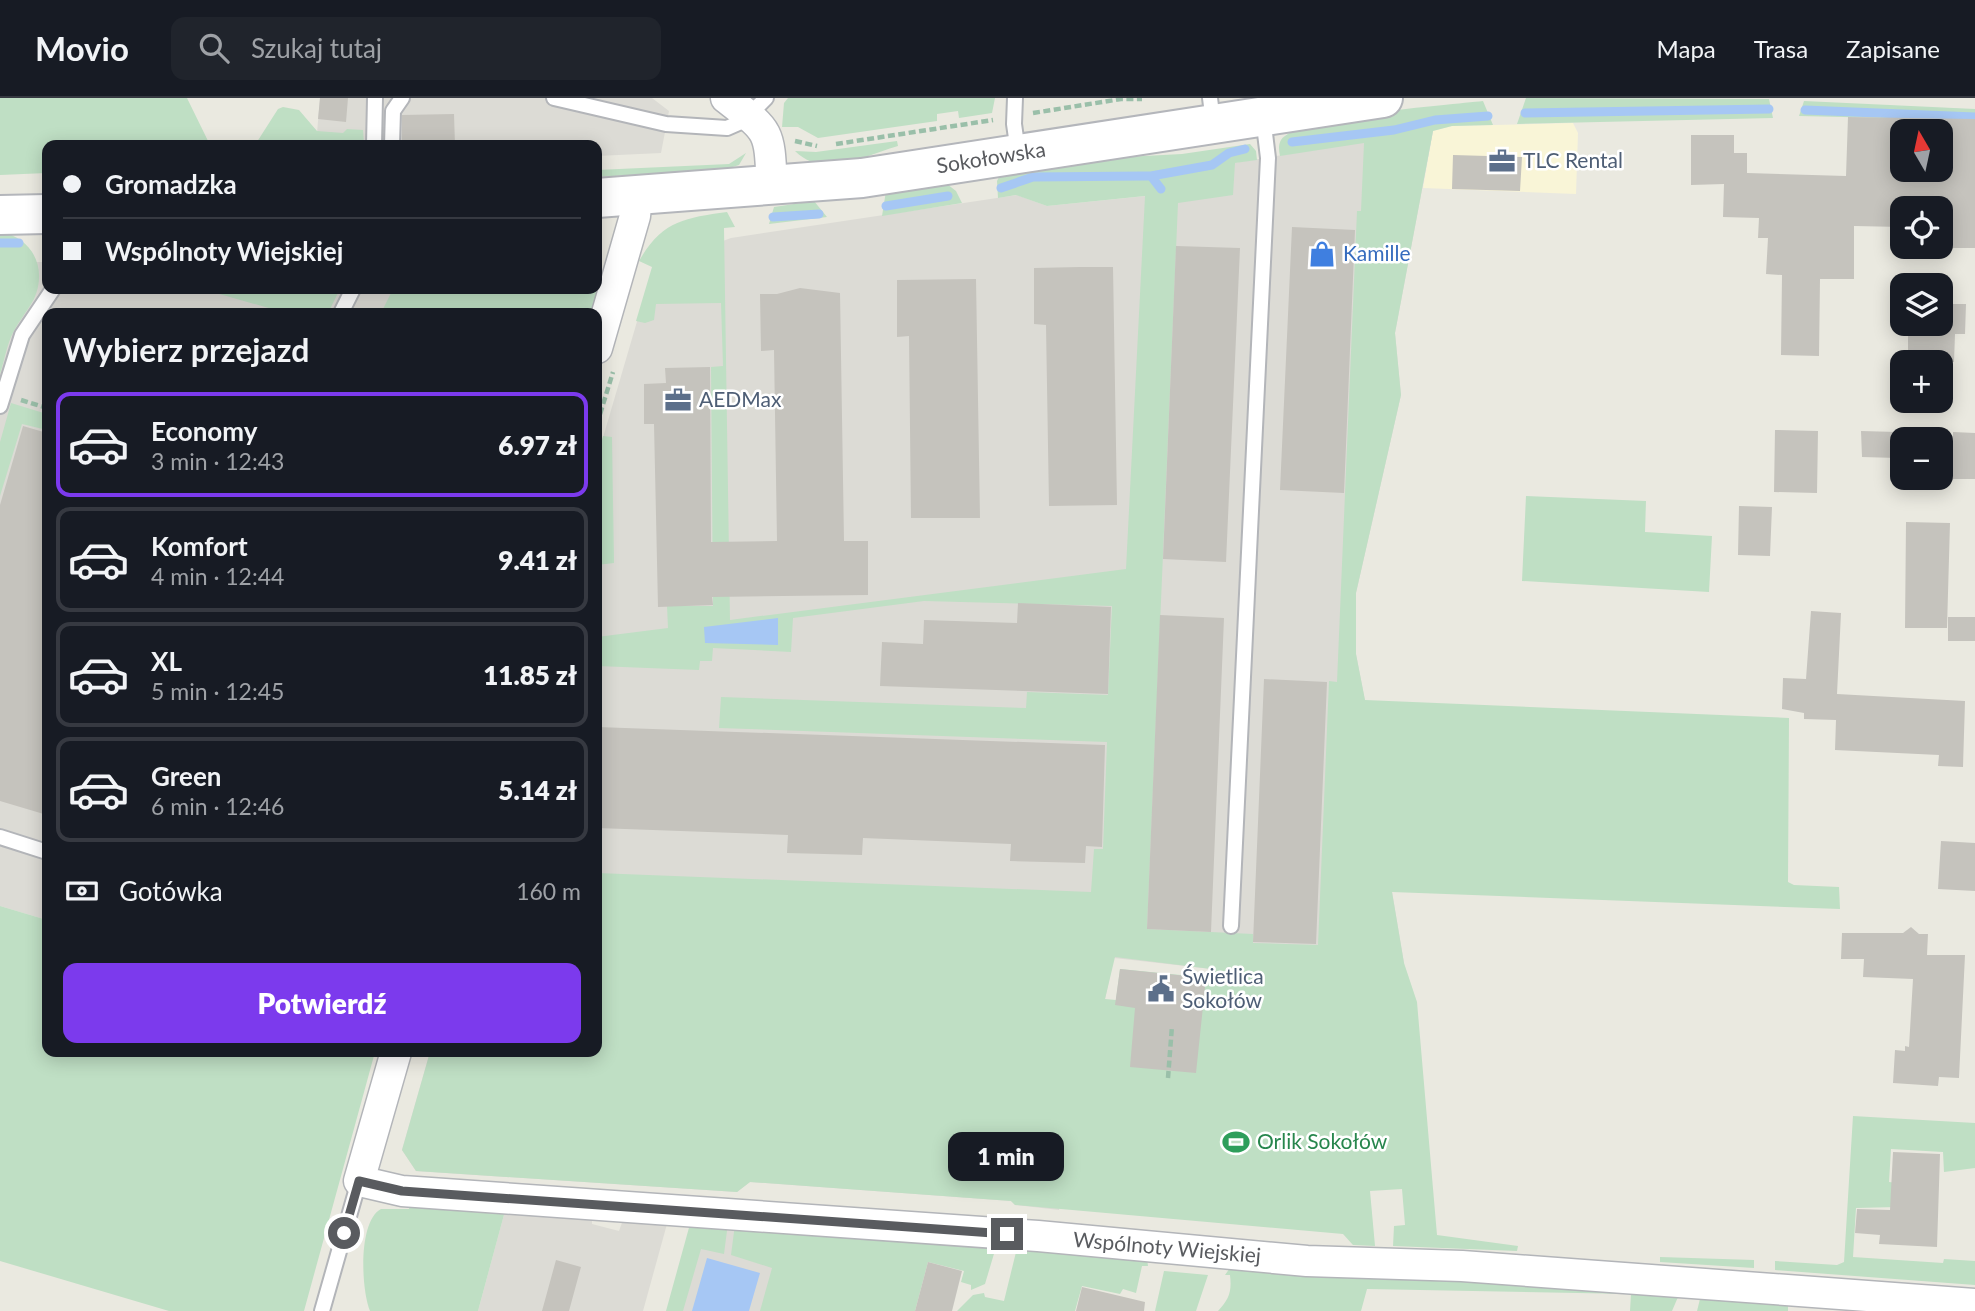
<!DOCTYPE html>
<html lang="pl">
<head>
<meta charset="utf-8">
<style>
	body { margin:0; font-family:Lato,sans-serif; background:#20242c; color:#f1f3f6; height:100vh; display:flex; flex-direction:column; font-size:26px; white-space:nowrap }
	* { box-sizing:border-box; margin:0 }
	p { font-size:23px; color:#9ea1a6 }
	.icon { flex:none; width:38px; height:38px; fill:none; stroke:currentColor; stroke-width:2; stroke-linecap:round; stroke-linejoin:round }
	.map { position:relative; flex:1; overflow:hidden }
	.side { position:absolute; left:42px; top:210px; width:560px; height:749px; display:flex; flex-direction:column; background:#171b24; border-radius:14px; box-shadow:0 4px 18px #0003 }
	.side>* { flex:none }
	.guide { position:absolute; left:42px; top:42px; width:560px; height:154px; border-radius:14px; box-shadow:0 4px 18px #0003; display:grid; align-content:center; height:154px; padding:0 21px; background:#171b24 }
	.needle { width:46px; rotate:351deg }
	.controls { position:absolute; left:1890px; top:21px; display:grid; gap:14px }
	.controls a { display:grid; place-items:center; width:63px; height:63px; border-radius:14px; background:#171b24; box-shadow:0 4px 18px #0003; font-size:35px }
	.end { position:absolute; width:32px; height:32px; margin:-16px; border:9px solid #595b5f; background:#fff; box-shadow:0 0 0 4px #fff }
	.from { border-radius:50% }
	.bubble { position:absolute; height:49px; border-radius:14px; background:#171b24; box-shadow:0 4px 18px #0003; font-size:23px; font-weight:800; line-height:49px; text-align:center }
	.guide b { display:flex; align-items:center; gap:24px; height:66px; font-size:26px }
	.guide b+b { border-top:2px solid #363941 }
	.guide i { width:18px; height:18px; background:#f1f3f6 }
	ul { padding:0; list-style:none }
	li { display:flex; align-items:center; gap:21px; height:105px; margin:0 14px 10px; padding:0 7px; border:4px solid #363941; border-radius:14px }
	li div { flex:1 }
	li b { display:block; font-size:26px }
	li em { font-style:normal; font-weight:800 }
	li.current { border-color:#7c3aed }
	li>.icon { width:63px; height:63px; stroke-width:1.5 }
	h2 { padding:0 21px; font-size:32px; line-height:84px }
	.pay { display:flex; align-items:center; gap:18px; height:77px; padding:0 21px; font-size:26px }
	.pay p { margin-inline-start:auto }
	.primary-button { display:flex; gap:14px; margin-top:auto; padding:14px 21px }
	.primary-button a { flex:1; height:80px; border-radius:14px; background:#7c3aed; color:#fff; font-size:28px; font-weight:800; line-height:80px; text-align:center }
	header { display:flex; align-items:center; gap:42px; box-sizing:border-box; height:98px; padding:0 35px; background:#171b24; border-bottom:2px solid #363941 }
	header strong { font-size:33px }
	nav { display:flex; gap:38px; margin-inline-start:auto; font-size:24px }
	.search { width:490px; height:63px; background:#20242c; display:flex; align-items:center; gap:18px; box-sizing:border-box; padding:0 24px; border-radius:14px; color:#9ea1a6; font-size:26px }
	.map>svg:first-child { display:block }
</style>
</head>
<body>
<header>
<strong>Movio</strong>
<div class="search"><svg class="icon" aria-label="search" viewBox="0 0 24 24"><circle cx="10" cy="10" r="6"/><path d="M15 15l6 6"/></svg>Szukaj tutaj</div>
<nav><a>Mapa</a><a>Trasa</a><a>Zapisane</a></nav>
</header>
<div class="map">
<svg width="1975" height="1213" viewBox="0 0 1975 1213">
	<rect width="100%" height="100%" fill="#eae9e0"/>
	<path fill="#f9f5d7" d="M1573 25 1578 35 1576 96 1423 90 1433 33 1436 32 1452 28Z"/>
	<path fill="#dcdbd5" d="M320 0H652L669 13 661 55 597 58V47H316Z
		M1433 33 1395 235 1401 297 1356 495V556L1365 603 1374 686 1404 865 1212 871 1114 860 1059 1112 1015 1107 1011 1103 750 1084 737 1094 416 1073 402 1052 430 954H597V360L653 169 731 140 1017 97 1047 108 1166 96 1227 66Z
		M27 164H47V191H577L587 215H47V822L0 808V256Z
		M505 1113 592 1119V1126L619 1133 623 1122 667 1126 643 1213H478Z
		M693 1127 792 1142 775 1213H668Z"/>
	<path fill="#bfdfc4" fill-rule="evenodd" d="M0 0H187L210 47H47V75L0 77Z
		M788 0H995L992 15 959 20 958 13 937 16V23L818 40 798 29H782L784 5Z
		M1526 0 1769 1 1773 20 1517 26Z
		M1483 3 1493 27 1452 28 1433 33 1395 235 1401 297 1356 495V556L1365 602 1789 620 1788 784 1794 787 1839 789 1840 811 1392 794 1404 865 1417 904 1437 1137 1518 1148 1517 1153 1393 1148 1394 1128 1405 1127 1402 1091 1370 1093 1375 1148 1353 1147 1343 1136 1015 1107 1011 1103 750 1084 737 1094 416 1073 402 1052 430 954H597V775L1091 794 1094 751H1103L1107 644 719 630 721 599 1026 610 1027 594 1108 597 1112 508 924 503 793 520 791 554 713 550 712 563H700L699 572 597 568V539L668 530 667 508H713L711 269 723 268 721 205 656 206 654 222 645 225 636 223 652 169 639 163C662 123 684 120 727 114L735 129 724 130 730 522 1126 471 1145 98 1047 108 1016 97 998 100 997 83 1001 75 1069 62 1182 56 1250 46 1256 53 1257 62 1235 65 1233 97 1178 105 1147 831 1253 836V845L1318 847 1329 583 1337 584 1357 113H1361L1364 45 1280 58C1279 53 1278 47 1281 42 1297 18 1448 7 1483 3ZM1115 859 1211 871V880L1120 871 1116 902 1105 901Z
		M1804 3 1975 11V22L1799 18Z
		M283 9 299 12 317 33 343 35 347 31 363 32 364 47H255L278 11Z
		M897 43 898 48C865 57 824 82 795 53L816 54Z
		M746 55 739 67 726 71 597 79V72L729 66Z
		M947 86 956 93 962 105 882 118 886 93Z
		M814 103 827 119 769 126 774 109Z
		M0 134C32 139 48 170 34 201 27 214 17 225 11 239 6 251 4 264 0 276Z
		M597 187 600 188 591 215H387L382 213 393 191H597Z
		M202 191H340L328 215H286Z
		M11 305 47 316V332L22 326 0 398V344Z
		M603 338 612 339 614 465 597 467V360Z
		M1526 398 1646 403 1645 434 1712 438 1709 494 1522 483Z
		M0 808 47 822V954H375L304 1213H169L0 1163Z
		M1853 1018 1975 1025V1070L1944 1074 1943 1054 1891 1051 1889 1084 1898 1085 1897 1109 1856 1110 1853 1159 1943 1165 1944 1161 1975 1163V1187L1775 1172V1163L1837 1167 1844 1164Z
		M410 1104 505 1113 478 1213H370C361 1191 358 1123 381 1111H409Z
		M728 1125 724 1156 701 1151 683 1213H666L690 1126Z
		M735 1126 996 1149 985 1186 971 1192V1187L961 1184 964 1173 928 1164 915 1213H760L772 1170 731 1157Z
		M1017 1150 1147 1160 1148 1168H1142L1136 1195 1123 1191 1120 1196 1082 1188 1075 1213H957L973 1197 984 1195 985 1199 1004 1203Z
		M1660 1159 1754 1162V1170L1660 1164Z
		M1232 1167 1423 1178 1424 1182 1444 1183 1445 1178 1674 1194 1678 1199 1672 1213H1630L1631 1196 1367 1191 1361 1213H1218C1229 1201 1232 1194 1230 1177H1225Z
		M1164 1173 1208 1177 1196 1213H1155Z
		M1705 1197 1788 1206V1213H1697L1700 1201Z"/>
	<path fill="#a6c7f4" d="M778 520V547L705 545 704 529Z
		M707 1160 760 1175 749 1213H692Z"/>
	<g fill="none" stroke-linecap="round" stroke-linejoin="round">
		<path stroke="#a6c7f4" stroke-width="9" d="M1805 12 1975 19
			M1525 15 1769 11
			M1292 44 1394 32 1435 22 1488 18
			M1151 78 1212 67 1229 55 1245 51
			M1001 90 1033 79 1144 78H1151L1161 91
			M886 108 948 98
			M773 119 819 116
			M0 145H19"/>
	</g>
	<path fill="#c5c3bd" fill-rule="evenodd" d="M320 0H348L346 24 318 21Z
		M454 16 455 47H402V17Z
		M1848 19 1975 21V150H1952V137H1941V110H1902V129L1854 128V181H1820L1819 258 1781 257 1782 177 1766 176 1768 140H1758L1759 120 1723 119 1724 86 1691 87V37H1734V55H1747V75L1846 78ZM1902 33H1941V72H1902Z
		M1453 57 1522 59 1520 93 1452 91Z
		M1292 129 1355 132 1344 395 1280 392Z
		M1176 148 1240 150 1226 464 1163 461Z
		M1080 169H1113L1117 407 1049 408 1046 227 1034 226V170Z
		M976 181 980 420H911L909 238 897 239V182Z
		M800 190 840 195 844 443H868V497L712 499 713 507 658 509 654 326H644V286L666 285 665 270 710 269 711 444 777 443 774 252 761 253 760 196H777Z
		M1941 206H1966L1965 236H1955L1954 264H1918V252H1908V228L1941 226Z
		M23 328 47 335V717L0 703V407Z
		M1775 332 1818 333 1817 395 1774 394Z
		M1861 333 1897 334V360L1862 359Z
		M1953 334 1975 335V381H1953Z
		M1739 408 1772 409 1770 458 1738 457Z
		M1906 424 1950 425 1947 530H1905Z
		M1018 505 1111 509 1108 596 880 588 882 544 923 546 924 522 1017 525Z
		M1811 513 1841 515 1837 596 1965 603 1963 669 1938 668 1939 657 1835 652 1836 622 1804 621V615L1782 611 1783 580 1806 581Z
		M1160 517 1224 520 1211 834 1147 831Z
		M1948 519H1975V543H1948Z
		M1264 581 1327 584 1316 846 1253 844Z
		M597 629 1105 647 1102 749 1086 748 1085 765 1010 763 1011 746 863 740 862 757 787 755 788 737 597 730Z
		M1941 743 1975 745V793L1938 791Z
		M1911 829 1919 836H1928L1927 857H1965L1959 980 1939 979 1938 988 1893 985 1895 952 1905 953V948L1909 949 1913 881 1863 879 1864 861H1841L1842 835H1903Z
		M1120 871 1206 880 1196 975 1130 969 1135 910 1115 907Z
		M1893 1054 1940 1056 1937 1149 1879 1146 1880 1137 1855 1135 1857 1111 1890 1112Z
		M556 1162 581 1169 569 1213H542Z
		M928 1164 962 1173 952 1213H915Z
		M1082 1189 1145 1204 1144 1213H1076Z"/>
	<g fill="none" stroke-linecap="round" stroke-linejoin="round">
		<g stroke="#b3b5b9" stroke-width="18">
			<path id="lane" d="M554 0 666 26 727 30 743 23 766 0
				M1015 0 1014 26 1018 54
				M1210 0 1213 24
				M374 47 375 0
				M392 47 393 13 402 0
				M341 215 353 191
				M0 308 22 237 53 191
				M0 739 47 754
				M1231 828 1268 60 1263 19
				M322 1213 359 1083"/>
		</g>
		<g stroke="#b3b5b9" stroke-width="33">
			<path id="street" d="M726 0C771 35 769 31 772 89
				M597 250 635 118 637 98
				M396 954 359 1083 402 1093 1038 1138 1307 1163 1462 1168 1975 1206"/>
		</g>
		<g stroke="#b4b6bb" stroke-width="42">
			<path id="secondary" d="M597 100 862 80 1383 0
				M0 117 47 116"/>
		</g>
		<path stroke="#9abfa9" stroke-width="4.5" stroke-dasharray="7 3.5" stroke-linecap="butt" d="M1033 15 1121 1H1142
			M795 43 817 48
			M836 46 993 22
			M154 215 155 212
			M21 302 47 310
			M597 326 613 274
			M1168 980 1172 928"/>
		<use href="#lane" stroke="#fff" stroke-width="14"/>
		<use href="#street" stroke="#fff" stroke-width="30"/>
		<use href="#secondary" stroke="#fff" stroke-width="38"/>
	</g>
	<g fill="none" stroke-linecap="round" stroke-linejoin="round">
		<path stroke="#595b5f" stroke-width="9" d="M344 1135 359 1083 402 1093 1007 1136"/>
	</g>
	<defs>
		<g id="office-bare" transform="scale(2.1)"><path d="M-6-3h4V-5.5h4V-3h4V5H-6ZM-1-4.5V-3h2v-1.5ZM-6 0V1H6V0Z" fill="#5c6f8a" stroke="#fff" stroke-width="2.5" paint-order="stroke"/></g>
		<g id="shop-bare" transform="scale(2.1)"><path d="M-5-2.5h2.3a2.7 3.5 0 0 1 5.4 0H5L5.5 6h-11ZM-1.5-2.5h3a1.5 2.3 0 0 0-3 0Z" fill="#3f7fe0" stroke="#fff" stroke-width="2.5" paint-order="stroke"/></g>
		<g id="civic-bare" transform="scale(2.1)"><path d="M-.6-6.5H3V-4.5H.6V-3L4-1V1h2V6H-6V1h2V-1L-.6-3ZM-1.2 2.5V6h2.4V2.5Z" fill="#5c6f8a" stroke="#fff" stroke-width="2.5" paint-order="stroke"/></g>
		<g id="stadium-bare" transform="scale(2.1)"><path d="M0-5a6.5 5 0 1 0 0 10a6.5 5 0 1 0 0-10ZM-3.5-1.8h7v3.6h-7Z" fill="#2e9e5b" stroke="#fff" stroke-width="2.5" paint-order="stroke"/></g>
	</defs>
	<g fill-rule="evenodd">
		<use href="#office-bare" x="1502" y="63"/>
		<use href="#shop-bare" x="1322" y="156"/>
		<use href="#office-bare" x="678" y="302"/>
		<use href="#civic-bare" x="1161" y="891"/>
		<use href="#stadium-bare" x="1236" y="1044"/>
	</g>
	<g text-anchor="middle" stroke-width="5" stroke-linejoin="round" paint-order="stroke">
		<g font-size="21" fill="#595b5f" stroke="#fff">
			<text transform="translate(991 60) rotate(-9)" y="7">Sokołowska</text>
			<text transform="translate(1167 1150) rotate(5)" y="7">Wspólnoty Wiejskiej</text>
		</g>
		<g font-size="21" fill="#4e5e75" stroke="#fff" text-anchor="start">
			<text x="1523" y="70">TLC Rental</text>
			<text x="699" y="309">AEDMax</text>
			<text x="1182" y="886">Świetlica<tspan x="1182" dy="24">Sokołów</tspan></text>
		</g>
		<g font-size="21" fill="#366cbe" stroke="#fff" text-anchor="start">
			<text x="1343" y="163">Kamille</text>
		</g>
		<g font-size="21" fill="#27864d" stroke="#fff" text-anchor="start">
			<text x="1257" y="1051">Orlik Sokołów</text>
		</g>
	</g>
</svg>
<div class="controls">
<a><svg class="needle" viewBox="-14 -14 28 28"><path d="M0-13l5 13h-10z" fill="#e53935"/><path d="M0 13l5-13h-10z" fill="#9ea1a6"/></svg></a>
<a><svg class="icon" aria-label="locate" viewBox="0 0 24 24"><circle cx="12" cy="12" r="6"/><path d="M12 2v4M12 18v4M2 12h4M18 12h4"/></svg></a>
<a><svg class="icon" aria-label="layers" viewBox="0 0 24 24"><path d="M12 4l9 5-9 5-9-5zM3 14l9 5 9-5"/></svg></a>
<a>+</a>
<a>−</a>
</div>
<i class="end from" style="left:344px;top:1135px"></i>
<i class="end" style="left:1007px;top:1136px"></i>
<div class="bubble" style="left:948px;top:1034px;width:116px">1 min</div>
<div class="guide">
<b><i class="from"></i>Gromadzka</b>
<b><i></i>Wspólnoty Wiejskiej</b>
</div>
<section class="side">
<h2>Wybierz przejazd</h2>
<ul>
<li class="current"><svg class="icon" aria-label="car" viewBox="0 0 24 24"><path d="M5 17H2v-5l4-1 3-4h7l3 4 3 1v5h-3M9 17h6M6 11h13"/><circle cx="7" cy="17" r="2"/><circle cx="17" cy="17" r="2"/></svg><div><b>Economy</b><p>3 min · 12:43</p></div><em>6.97 zł</em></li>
<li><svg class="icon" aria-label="car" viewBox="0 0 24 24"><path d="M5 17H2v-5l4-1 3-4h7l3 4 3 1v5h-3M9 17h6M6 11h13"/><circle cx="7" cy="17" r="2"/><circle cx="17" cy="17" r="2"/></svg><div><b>Komfort</b><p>4 min · 12:44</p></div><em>9.41 zł</em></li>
<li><svg class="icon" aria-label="car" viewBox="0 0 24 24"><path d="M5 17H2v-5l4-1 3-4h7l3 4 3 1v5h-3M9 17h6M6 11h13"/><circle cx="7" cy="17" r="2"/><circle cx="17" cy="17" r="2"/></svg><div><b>XL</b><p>5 min · 12:45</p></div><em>11.85 zł</em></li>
<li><svg class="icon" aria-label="car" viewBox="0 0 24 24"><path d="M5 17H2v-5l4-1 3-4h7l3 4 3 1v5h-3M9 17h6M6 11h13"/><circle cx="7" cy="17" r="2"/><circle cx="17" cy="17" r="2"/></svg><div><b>Green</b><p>6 min · 12:46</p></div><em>5.14 zł</em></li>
</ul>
<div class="pay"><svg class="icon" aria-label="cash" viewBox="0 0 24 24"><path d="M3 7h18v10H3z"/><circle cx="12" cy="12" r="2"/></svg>Gotówka<p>160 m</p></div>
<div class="primary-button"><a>Potwierdź</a></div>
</section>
</div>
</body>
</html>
